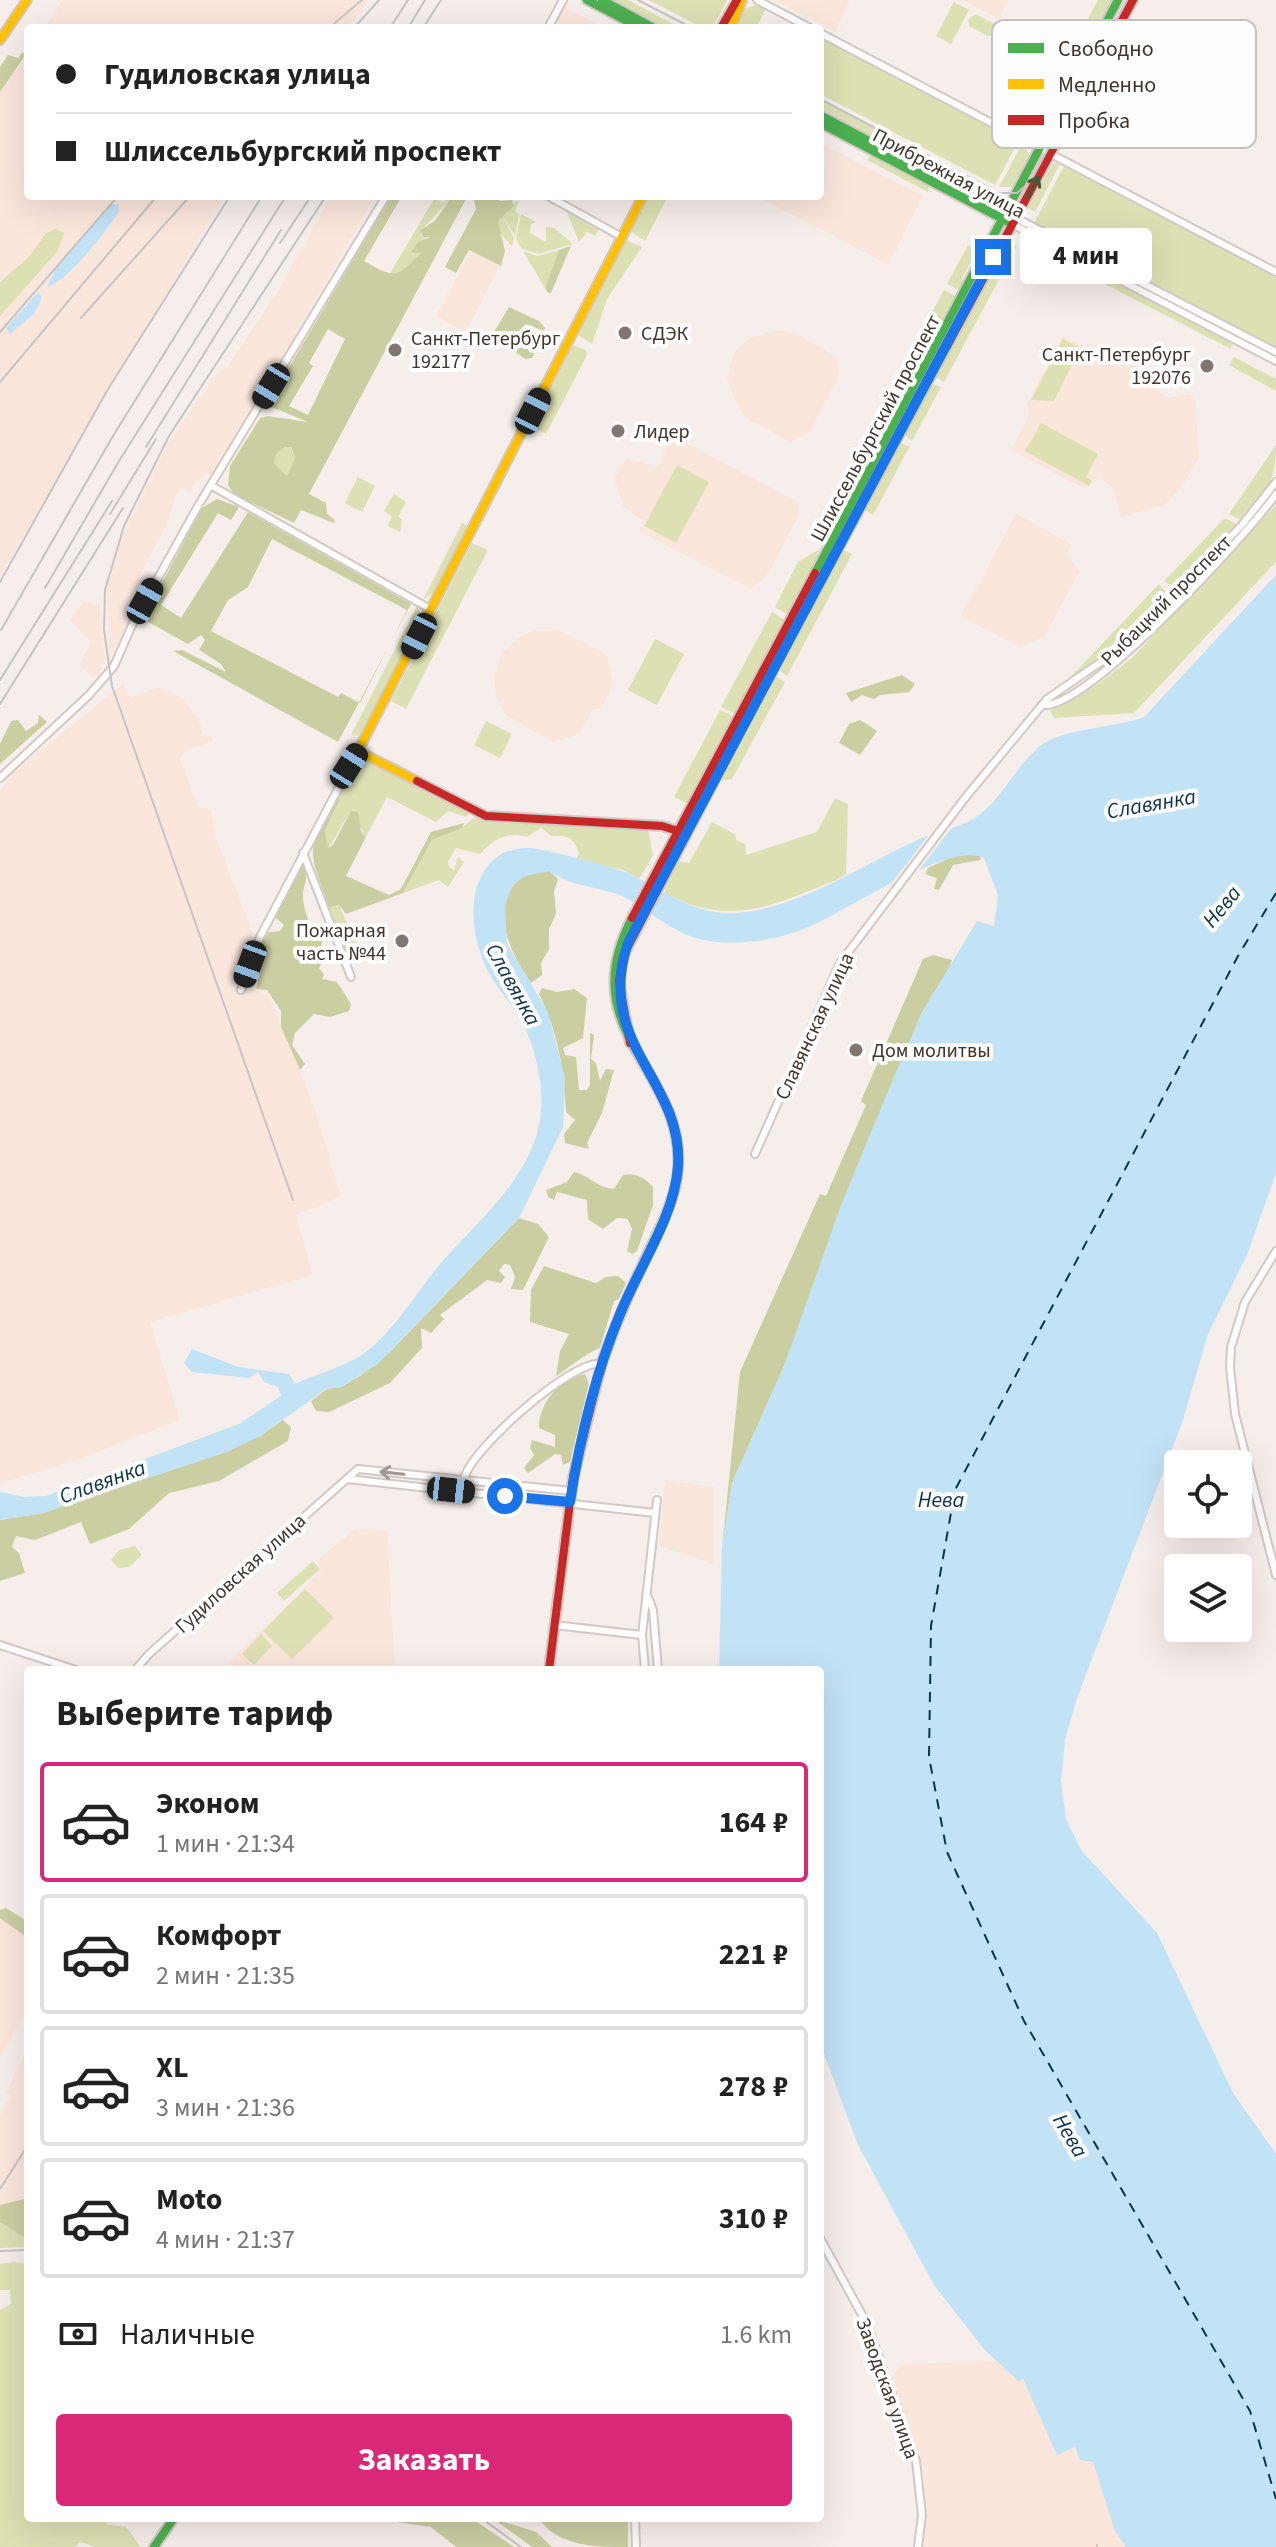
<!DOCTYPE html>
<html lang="ru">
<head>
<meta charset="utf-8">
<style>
	body { margin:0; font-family:"Source Sans 3",sans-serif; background:#f6f6f6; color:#222; height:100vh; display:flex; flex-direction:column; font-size:30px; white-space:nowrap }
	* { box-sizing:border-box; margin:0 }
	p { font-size:26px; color:#767676 }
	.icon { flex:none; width:44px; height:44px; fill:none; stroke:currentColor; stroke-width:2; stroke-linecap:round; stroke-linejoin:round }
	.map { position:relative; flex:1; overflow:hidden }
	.sheet { position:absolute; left:24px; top:1666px; width:800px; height:856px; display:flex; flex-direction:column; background:#fff; border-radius:8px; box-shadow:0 8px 32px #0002 }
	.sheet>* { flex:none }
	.guide { position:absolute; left:24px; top:24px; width:800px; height:176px; border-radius:8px; box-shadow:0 8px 32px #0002; display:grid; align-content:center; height:176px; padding:0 32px; background:#fff }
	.controls { position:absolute; left:1164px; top:1450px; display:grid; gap:16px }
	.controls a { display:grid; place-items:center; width:88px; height:88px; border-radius:8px; background:#fff; box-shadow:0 8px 32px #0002; font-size:40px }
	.end { position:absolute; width:36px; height:36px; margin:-18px; border:10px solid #1a73e8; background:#fff; box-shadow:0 0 0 4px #fff }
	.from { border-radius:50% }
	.bubble { position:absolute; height:56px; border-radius:8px; background:#fff; box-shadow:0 8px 32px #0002; font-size:26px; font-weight:700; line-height:56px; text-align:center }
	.car { position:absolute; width:24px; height:48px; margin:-24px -12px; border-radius:10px; box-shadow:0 0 6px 2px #0007; background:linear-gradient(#222 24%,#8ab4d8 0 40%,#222 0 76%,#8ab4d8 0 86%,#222 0) }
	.guide b { display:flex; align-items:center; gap:28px; height:76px; font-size:30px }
	.guide b+b { border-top:2px solid #e0e0e0 }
	.guide i { width:20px; height:20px; background:#222 }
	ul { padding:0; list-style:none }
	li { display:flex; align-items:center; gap:24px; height:120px; margin:0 16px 12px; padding:0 16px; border:4px solid #e0e0e0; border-radius:8px }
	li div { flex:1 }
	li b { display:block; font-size:30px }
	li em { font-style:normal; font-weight:700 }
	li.on { border-color:#db2777 }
	li>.icon { width:72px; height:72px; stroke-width:1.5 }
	h2 { padding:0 32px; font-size:36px; line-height:96px }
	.pay { display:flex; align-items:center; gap:20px; height:88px; padding:0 32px; font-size:30px }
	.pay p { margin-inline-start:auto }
	.primary-button { display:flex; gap:16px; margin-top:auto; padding:16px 32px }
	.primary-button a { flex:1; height:92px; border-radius:8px; background:#db2777; color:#fff; font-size:32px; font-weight:700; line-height:92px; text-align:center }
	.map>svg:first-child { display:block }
</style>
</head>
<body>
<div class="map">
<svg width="1276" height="2547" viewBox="0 0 1276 2547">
	<rect width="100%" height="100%" fill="#f6eeeb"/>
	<path fill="#fbe6dc" d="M63 0H369L348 28H44Z
		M775 0H850L835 31Z
		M963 0H1009L999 19Z
		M563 6 605 28H551Z
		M28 53V196H224L0 576V94Z
		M820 143 923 196 889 265 756 196H820Z
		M331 196H375L220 467 212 476 207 473 197 481 190 492 182 488 176 496 166 527 138 578 146 584 109 660 107 587 126 528 168 443 211 382 223 368 226 369 281 286Z
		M470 251 499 267 466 332 436 316Z
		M779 330 801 336 836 357 839 375 810 432 790 442 745 417 733 397 727 377 734 354 742 345 752 337Z
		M1063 336 1083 346 1098 345 1154 374 1148 386 1169 398 1189 394 1195 397 1199 457 1181 488 1165 505 1121 517 1113 488 1100 477 1085 489 1011 450 1029 416 1027 404Z
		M672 436 800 503 797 519 766 577 751 589 639 531 643 521 624 507 614 479 626 458 657 467Z
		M1016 514 1071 544 1066 554 1080 571 1044 637 1020 647 961 616Z
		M83 602 100 605 105 659 98 676H92L79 666 91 641 70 621Z
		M558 630 607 655 613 684 602 708 592 710 579 734 553 742 506 715 496 697 494 676 502 653 520 636 534 631Z
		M123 684 130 698 158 687 184 699 198 718 203 734 211 736 213 741 185 751 180 759 198 807 211 809 216 838 252 931 250 948 232 990 267 991 313 1104 341 1196 296 1215 313 1275 150 1322 180 1420 76 1460 0 1483V792L10 775Z
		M665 1480 714 1487V1564L659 1546Z
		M356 1528 387 1531 395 1670H221L321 1571 317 1561Z
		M0 1918 28 1938V2006L0 2059Z
		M27 2050 28 2198 0 2205V2115L11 2094 6 2092Z
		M999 2360 1018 2381 1023 2378 1057 2454 1075 2447 1093 2462 1126 2547H923L926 2515 923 2468 892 2376 901 2365Z"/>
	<path fill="#dde0b3" d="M611 0H628L681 28H663Z
		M649 0H727L713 28H703Z
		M1098 0H1113L1076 68 1065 62Z
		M954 2 969 10 951 44 936 36Z
		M758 5 766 9 756 28H735L745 8Z
		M976 14 996 25V35L988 36 969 26 968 19Z
		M820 37 1018 142 995 185 820 94Z
		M820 100 949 168 948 171 972 184 969 189 820 111Z
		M1022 144 1030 156 1013 187H999Z
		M872 155 929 185 928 192 867 160Z
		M1053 163 1060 164 1035 212 1028 208Z
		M1064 166 1276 276V348L1034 223Z
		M449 196H456C441 204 435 220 420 230L422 237 431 236 419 241 417 253H421L407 269 389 275 434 199 443 202Z
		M649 196H668L645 241 631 232Z
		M519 201 515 211 519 214 515 236 503 216 514 238 512 246 499 232 498 221 514 206 513 202Z
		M567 212 599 230 595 236 587 232 579 242Z
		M521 214 536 222 531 224 530 233 546 242V227L554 228 573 244 538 254 521 248 516 238Z
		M55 229 64 233 57 252 0 316V282L30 256 46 233Z
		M626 240 642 247 607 299 592 344 578 335Z
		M1006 240 1017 246 944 382 934 376Z
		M968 245 977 250 962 279 967 282 962 292 947 284Z
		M559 250 545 288 523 251 537 256Z
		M1065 257 1233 343 1231 349 1062 262Z
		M944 290 957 297 923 364 908 356Z
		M1063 339 1080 348 1054 401 1031 400Z
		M573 345 586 350 587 355 546 434 532 426Z
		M1234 357 1276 379V391L1229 365Z
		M905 363 919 371 843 514 826 511Z
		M930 383 941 387 912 441 903 434Z
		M1041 423 1098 454 1086 477 1092 481 1089 486 1025 451Z
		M898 443 910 446 873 515 864 510Z
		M1276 445C1276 482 1267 494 1241 520L1229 514Z
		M285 447H290L295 458 287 476 274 463 276 454Z
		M677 465 709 482 676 543 644 526Z
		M358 477 375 486 362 512 345 503Z
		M394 494 406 502 398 517 402 519 400 532 388 526 392 517 384 511Z
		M1276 505V562L1134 713 1054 718 1050 711 1098 684 1133 657Z
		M1225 518 1236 524 1176 588 1164 581Z
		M462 523 468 526 434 592 423 600Z
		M472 543 488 550 406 709 391 701Z
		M820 549 817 555 820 557 789 615 775 607 798 562Z
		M841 549 852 554 787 676 778 669Z
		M1159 584 1169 595 1122 643 1060 688Z
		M417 606 423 620 363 736 351 735Z
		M772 612 786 621 736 714 721 707Z
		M655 639 684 654 657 705 628 690Z
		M774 675 785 682 732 779 718 781Z
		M720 710 733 716 688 804 674 797Z
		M486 721 512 734 500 758 474 745Z
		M365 762 374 764 471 813 466 817 448 811 436 822 387 797 366 837 351 811 328 849 325 831 340 799 337 794 353 767Z
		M835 798 848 804 846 874 836 880C771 906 731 928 664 893L678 861 689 863 712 822 736 835V840L745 844 746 855 817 832Z
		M474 818 500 823 648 829 653 856 639 879 623 870 576 860 579 853C573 836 568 836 551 836L541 828 527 837C507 831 494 839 480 854L456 848 448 861 449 867 454 870 458 857 464 862 448 887 439 880 403 893 432 840 462 828Z
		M339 905 358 948 355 955 344 947 329 907Z
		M135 1546 142 1555 129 1567 118 1568 111 1560 119 1550Z
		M313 1561 320 1569 284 1601 277 1593Z
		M305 1589 334 1618 292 1659 263 1631Z
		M261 1634 272 1646 254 1665 242 1654Z
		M0 2222 28 2238V2247L0 2248Z
		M13 2262 28 2264V2518H108L106 2524 126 2527 141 2547H95L81 2542 75 2547H0V2310L11 2304 10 2290H0V2264Z"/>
	<path fill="#cbcea0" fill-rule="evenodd" d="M22 53 26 54 0 92V67L8 55 18 58Z
		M391 196H402L364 261C395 279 396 278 421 253L411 252 419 241 431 237H423L420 230 435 221 450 199 503 196 499 201 512 200 514 206 498 221 505 251 501 266 469 250 456 273 445 267 476 209 474 200 466 199 309 494 326 503 327 514 335 520 334 523 301 510 294 523 234 494 228 485 230 466 260 418 268 416 308 422 269 406V401ZM328 329 345 339 308 415 289 406 313 366 309 363ZM285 447H291L295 458 287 476 274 463 276 454Z
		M571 246 551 293H548L545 288 559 250Z
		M509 307 539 321 545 328 544 331 526 324 521 329 523 339 532 332 539 334 541 340 532 358 526 359 491 337Z
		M217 499 239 507 231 520 218 513 161 605 181 618 248 512 411 604 338 742 173 651 182 650 226 672 221 664 199 650 205 640 201 635 188 644 143 619 202 508ZM272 539 407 610 360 703 341 693 338 697 211 631 228 600 248 587Z
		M902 675 915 684 909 692 880 695 874 699 862 695 851 702 846 693Z
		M39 715 47 722 0 764V744L11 721 18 720 26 731 38 723Z
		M860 720 877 731 860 755 839 743 849 724Z
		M337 794 340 799 325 831 328 848 333 845 351 811 358 812 361 831 366 837 346 876 389 895 401 889 431 832 464 823 462 828 432 840 403 893 346 914 339 905 329 907C306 845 307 852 337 794Z
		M974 854 981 857 980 860 953 865 939 890 934 889 937 878 925 874 928 868 956 855Z
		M304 865C310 878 303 883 303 896 303 912 312 923 310 934L315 936 321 931 324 933 319 956 323 960 319 968 324 974 322 979 337 982 351 1004 349 1011 330 1017 314 1014 295 1033 292 1045 305 1064 300 1070 281 1027V1011L267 990 256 989 266 951 262 943 269 932 280 931 284 925 275 917 299 866Z
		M536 871H550L558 879 554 891 556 914 549 929V949L541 963 542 975 531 983C507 949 481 891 536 871Z
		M933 955 952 960 944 982 922 1012 784 1366 732 1483 722 1548 740 1372 820 1194 826 1196 866 1105 861 1101 923 959Z
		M542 988 557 992 574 989 587 998 583 1038 563 1048 565 1055 576 1057 579 1090H587L590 1085V1033L594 1035 591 1059 596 1063 600 1081 606 1069 614 1070 602 1113 587 1143 589 1149 565 1143 564 1134 575 1120 566 1112C564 1071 558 1031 539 994Z
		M574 1172C591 1176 595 1187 614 1189L623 1175C635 1172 645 1178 653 1187V1205L637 1251 632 1254 627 1251 632 1229 628 1219 617 1218 603 1229 588 1219 587 1200 557 1192 554 1200 548 1197 546 1190 567 1182Z
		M519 1218 538 1224 549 1237 523 1290 511 1289 515 1277 510 1265 504 1264 499 1271 505 1277 501 1283 487 1280 440 1315 444 1319 431 1333 421 1328 422 1348 390 1383 329 1412 316 1411 311 1401 327 1389 341 1387 360 1376 389 1353Z
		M544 1266 596 1283 606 1277 618 1276 626 1283 619 1299 614 1301 600 1348C586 1353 570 1367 556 1376L560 1351 569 1334 530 1322 531 1290Z
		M585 1374 589 1384 570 1462 563 1465 561 1455 555 1454 528 1473 524 1468 534 1455 530 1448 532 1440 555 1447V1435L539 1428C539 1402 560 1379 585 1374Z
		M283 1420 291 1427 288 1441 219 1481 169 1493 129 1529 90 1544 81 1522 35 1540 16 1536 12 1547 19 1553 25 1573 0 1581V1520L43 1513 260 1436Z
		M6 1908 28 1922V1938L0 1918V1910Z
		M28 2198V2238L27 2239 0 2222V2205Z
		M369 2518H471L514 2547H456L431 2527Z
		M492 2518 536 2532 552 2547H532Z
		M538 2518H628V2547C595 2547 559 2547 538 2518Z"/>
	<path fill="#c2e2f5" d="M112 204H118L119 211C109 229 65 284 47 287L55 270Z
		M38 292 42 297 35 313 10 334 6 328Z
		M1276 575V1173L1247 1255 1208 1334 1182 1423 1077 1698 1065 1740 1061 1781 1066 1819 1082 1851 1157 1933 1233 2093 1276 2154V2547H1126L1115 2531 1093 2462 1080 2460 1075 2447 1057 2455 1023 2379 1018 2381 984 2349 934 2285 858 2145 820 2043V1670H719L722 1548 732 1483 784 1366 841 1205 888 1091 922 1012 977 921 994 926 998 895 984 858C947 840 841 916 801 930 773 941 740 945 710 941 673 936 656 913 622 896 604 888 565 885 550 871L525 876 513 885 505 905 507 944 548 1012 565 1078 563 1127 519 1218 378 1364 341 1387 326 1389 260 1436 227 1452 43 1513 0 1520V1492L24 1497 46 1496 239 1424 281 1396 278 1387 264 1382 258 1372 249 1378 192 1372 184 1363 192 1349 238 1367 289 1374 295 1384C321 1372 347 1367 370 1349 396 1327 415 1295 436 1269 480 1216 548 1168 541 1090 539 1068 533 1043 523 1024 515 1007 501 994 492 978 471 945 462 884 497 857 506 850 519 848 530 848 541 848 621 869 628 873 664 891 695 916 737 913 802 908 864 863 922 838 940 830 964 827 979 815 1003 797 1016 766 1039 747 1061 728 1116 728 1144 717Z"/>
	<path fill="#f6eeeb" d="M958 820 912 879 886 890 934 828Z"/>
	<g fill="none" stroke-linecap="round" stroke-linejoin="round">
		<path stroke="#0d3548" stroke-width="2" stroke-dasharray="10 8" stroke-linecap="butt" d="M1276 893 1238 956 955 1490 931 1626 929 1757 947 1852 1024 2021 1250 2411 1276 2499"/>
		<g stroke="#d2c9c4" stroke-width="10">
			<path id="street" d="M757 0 810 28
				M548 28 563 0
				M820 33 1276 272
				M548 196 622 237
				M1016 218 1276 352
				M1012 224 1276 361
				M212 486 432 610
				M1044 705C1088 708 1248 534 1276 494
				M0 778 89 695 114 666 132 625 198 506 386 196
				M303 853 351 977
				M241 990 260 937 358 751
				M755 1154 840 963 965 798 1047 699 1124 646 1242 525 1276 482
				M1276 1251 1245 1302 1231 1347 1230 1367 1235 1414 1276 1575
				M347 1479 655 1513
				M464 1480C467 1452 574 1358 601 1364
				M648 1597 653 1610 658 1670
				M554 1625 642 1635
				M0 1645 76 1670
				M135 1670 149 1654 358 1469 571 1491
				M645 1670 642 1635 657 1500
				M820 2238 867 2324 916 2461 922 2515 918 2547
				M635 2518 636 2547"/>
		</g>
		<g stroke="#d2c9c4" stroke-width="12">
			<path id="fast" d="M587 0 640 28
				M602 0 654 28
				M820 115 1011 216
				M820 123 1012 224
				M815 573 1118 0
				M746 720 947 346
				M602 1362C614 1329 627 1297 642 1266 656 1235 675 1204 678 1169 685 1069 572 1033 632 918
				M154 2547 174 2518"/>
		</g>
		<g stroke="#d2c9c4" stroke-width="12">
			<path id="slow" d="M731 28 742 0
				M0 40 27 0
				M417 781 358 751 643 196"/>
		</g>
		<g stroke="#d2c9c4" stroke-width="12">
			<path id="jam" d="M721 28 737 0
				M947 346 1133 0
				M417 781 486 816 662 826 684 833
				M632 918 815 573
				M630 1043 619 981 623 956 746 720
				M549 1670 573 1478 602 1362"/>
		</g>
		<use href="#street" stroke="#fefcfc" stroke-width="6"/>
		<use href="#fast" stroke="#4caf50" stroke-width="8"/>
		<use href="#slow" stroke="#ffc107" stroke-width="8"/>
		<use href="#jam" stroke="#c62828" stroke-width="8"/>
		<path stroke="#c6c4c2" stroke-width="2" d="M638 0 692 28
			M820 99 999 193H1017L1031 181 1127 0"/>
		<path stroke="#c6c4c2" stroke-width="2" d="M329 28 362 0
			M354 28 379 0
			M390 28 408 0
			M408 28 425 0
			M423 28 441 0
			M280 243 311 196
			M81 318 190 196
			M0 332 118 196
			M0 382 157 196
			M146 447 281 230
			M110 514 156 439
			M0 582 108 389 230 196
			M45 588 119 461 286 196
			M1 630 113 436 262 196
			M0 680 112 501
			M0 704 123 508
			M293 1200 112 686 104 630 105 590 124 526 169 436 326 196
			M0 2189 28 2145
			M0 2251 28 2250
			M481 2518 521 2547
			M1097 2545V2547"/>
	</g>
	<defs><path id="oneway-shaft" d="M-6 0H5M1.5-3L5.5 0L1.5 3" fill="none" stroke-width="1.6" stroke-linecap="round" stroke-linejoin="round" transform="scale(2)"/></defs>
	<use stroke="#445938" href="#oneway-shaft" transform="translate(1033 187) rotate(-62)"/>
	<use stroke="#9f9894" href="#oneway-shaft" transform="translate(392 1473) rotate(-174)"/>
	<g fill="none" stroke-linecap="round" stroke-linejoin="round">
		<path stroke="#1a73e8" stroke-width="10" d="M505 1496 570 1502C580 1437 595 1375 620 1314 639 1267 674 1218 678 1167 684 1080 594 1044 628 943L993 257"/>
	</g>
	<g fill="#807570" stroke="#fdfdfd" stroke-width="3">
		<circle cx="625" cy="333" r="8"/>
		<circle cx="395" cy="350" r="8"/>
		<circle cx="1207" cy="366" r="8"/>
		<circle cx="618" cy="431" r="8"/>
		<circle cx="402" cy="941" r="8"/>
		<circle cx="856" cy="1050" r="8"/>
	</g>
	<g text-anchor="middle" stroke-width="8" stroke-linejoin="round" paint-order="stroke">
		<g font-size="20" fill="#40342d" stroke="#fdfdfd">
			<text transform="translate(949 173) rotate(28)" y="7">Прибрежная улица</text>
			<text transform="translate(875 428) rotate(-62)" y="7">Шлиссельбургский проспект</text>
			<text transform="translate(1166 600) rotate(-45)" y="7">Рыбацкий проспект</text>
			<text transform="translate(814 1026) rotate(-65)" y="7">Славянская улица</text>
			<text transform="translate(240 1573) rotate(-42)" y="7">Гудиловская улица</text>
			<text transform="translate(888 2388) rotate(70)" y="7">Заводская улица</text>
		</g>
		<g font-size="20" fill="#40342d" stroke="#fdfdfd" text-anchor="start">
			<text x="641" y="340">СДЭК</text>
			<text x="411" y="345">Санкт-Петербург<tspan x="411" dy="23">192177</tspan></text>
			<text x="1191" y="361" text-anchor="end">Санкт-Петербург<tspan x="1191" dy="23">192076</tspan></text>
			<text x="634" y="438">Лидер</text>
			<text x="386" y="937" text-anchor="end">Пожарная<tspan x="386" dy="23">часть №44</tspan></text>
			<text x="872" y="1057">Дом молитвы</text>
		</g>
		<g font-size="22" font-style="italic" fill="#0d3548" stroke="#fdfdfd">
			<text transform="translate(1151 803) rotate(-10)" y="8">Славянка</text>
			<text transform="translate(1221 906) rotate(-51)" y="8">Нева</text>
			<text transform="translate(514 984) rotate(61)" y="8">Славянка</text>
			<text transform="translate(102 1481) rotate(-20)" y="8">Славянка</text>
			<text x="941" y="1507">Нева</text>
			<text transform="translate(1071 2135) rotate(59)" y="8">Нева</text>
		</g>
	</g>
	<rect x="992" y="20" width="264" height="128" rx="12" fill="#fdfdfd" stroke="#c4c1bf" stroke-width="2"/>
	<rect x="1008" y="43" width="36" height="10" fill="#4caf50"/>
	<rect x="1008" y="79" width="36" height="10" fill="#ffc107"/>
	<rect x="1008" y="115" width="36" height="10" fill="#c62828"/>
	<g font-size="22" fill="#40342d">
		<text x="1058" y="56">Свободно</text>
		<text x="1058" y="92">Медленно</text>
		<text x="1058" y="128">Пробка</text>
	</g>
</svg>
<div class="controls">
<a><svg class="icon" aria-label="locate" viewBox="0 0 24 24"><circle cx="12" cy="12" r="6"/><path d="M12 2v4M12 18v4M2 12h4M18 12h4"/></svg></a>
<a><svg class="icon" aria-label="layers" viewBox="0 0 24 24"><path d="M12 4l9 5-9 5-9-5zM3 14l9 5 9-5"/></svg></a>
</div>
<i class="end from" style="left:505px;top:1496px"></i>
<i class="end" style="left:993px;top:257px"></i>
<div class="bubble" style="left:1020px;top:228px;width:132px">4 мин</div>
<i class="car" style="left:271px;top:386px;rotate:211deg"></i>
<i class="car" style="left:533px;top:411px;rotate:27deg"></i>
<i class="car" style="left:145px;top:601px;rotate:29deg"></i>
<i class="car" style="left:419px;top:636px;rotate:207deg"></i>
<i class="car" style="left:349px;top:766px;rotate:32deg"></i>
<i class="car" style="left:250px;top:964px;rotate:200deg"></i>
<i class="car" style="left:451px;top:1490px;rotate:96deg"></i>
<div class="guide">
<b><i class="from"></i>Гудиловская улица</b>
<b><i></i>Шлиссельбургский проспект</b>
</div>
<section class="sheet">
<h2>Выберите тариф</h2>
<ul>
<li class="on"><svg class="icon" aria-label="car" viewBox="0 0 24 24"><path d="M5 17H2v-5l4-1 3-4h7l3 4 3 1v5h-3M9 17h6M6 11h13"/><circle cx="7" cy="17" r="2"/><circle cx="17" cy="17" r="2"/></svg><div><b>Эконом</b><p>1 мин · 21:34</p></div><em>164 ₽</em></li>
<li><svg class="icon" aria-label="car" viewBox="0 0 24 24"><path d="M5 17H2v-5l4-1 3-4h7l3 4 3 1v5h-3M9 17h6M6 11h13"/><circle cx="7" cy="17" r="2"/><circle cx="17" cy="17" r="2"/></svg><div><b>Комфорт</b><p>2 мин · 21:35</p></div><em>221 ₽</em></li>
<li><svg class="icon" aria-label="car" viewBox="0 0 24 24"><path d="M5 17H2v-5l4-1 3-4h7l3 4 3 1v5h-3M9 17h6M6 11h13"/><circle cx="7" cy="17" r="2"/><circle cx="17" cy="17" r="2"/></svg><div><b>XL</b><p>3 мин · 21:36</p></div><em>278 ₽</em></li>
<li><svg class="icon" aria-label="car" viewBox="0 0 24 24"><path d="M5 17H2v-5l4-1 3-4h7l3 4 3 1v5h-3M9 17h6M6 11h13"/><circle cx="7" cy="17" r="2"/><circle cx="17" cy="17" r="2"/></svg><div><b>Moto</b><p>4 мин · 21:37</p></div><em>310 ₽</em></li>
</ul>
<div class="pay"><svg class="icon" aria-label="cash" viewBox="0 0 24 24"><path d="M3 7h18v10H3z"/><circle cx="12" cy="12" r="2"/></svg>Наличные<p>1.6 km</p></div>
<div class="primary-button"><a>Заказать</a></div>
</section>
</div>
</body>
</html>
